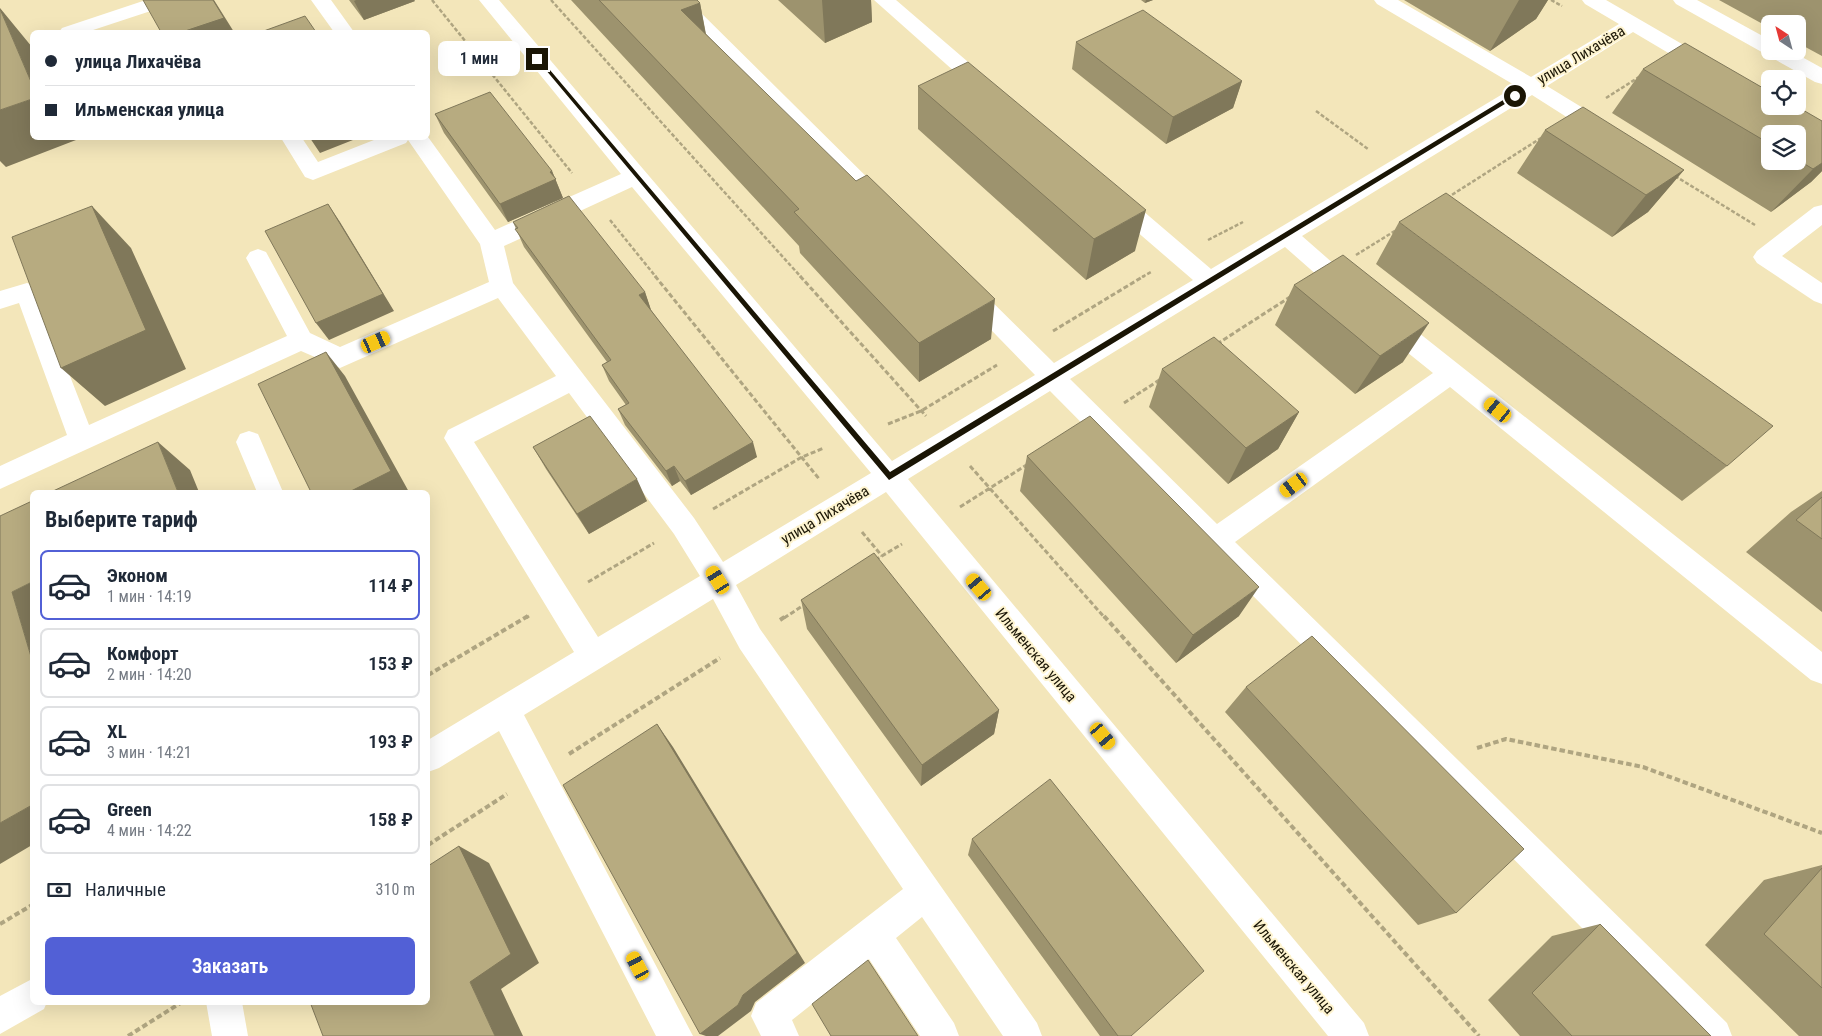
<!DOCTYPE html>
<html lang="ru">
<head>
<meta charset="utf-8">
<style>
	body { margin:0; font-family:"Roboto Condensed",sans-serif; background:#f2f2f3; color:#1f2937; height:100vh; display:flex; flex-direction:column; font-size:19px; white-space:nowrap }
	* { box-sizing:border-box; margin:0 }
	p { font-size:16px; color:#747a83 }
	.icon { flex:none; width:28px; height:28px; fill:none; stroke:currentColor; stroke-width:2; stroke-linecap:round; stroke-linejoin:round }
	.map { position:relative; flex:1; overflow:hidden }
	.panel { position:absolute; left:30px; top:490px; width:400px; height:515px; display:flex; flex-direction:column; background:#fff; border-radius:8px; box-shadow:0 5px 20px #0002 }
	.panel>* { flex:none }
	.banner { position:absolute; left:30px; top:30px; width:400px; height:110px; border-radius:8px; box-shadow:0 5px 20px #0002; display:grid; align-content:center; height:110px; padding:0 15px; background:#fff }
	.needle { width:32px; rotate:324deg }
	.fabs { position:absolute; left:1761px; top:15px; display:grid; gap:10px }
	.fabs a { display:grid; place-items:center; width:45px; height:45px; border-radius:8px; background:#fff; box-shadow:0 5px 20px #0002; font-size:25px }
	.end { position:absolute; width:22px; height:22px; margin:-11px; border:6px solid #1a1505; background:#fff; box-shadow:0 0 0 2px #fff }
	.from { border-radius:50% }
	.bubble { position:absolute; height:35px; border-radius:8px; background:#fff; box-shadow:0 5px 20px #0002; font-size:16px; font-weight:600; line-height:35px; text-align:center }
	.car { position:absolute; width:15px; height:30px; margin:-15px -8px; border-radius:6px; box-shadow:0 0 4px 1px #0007; background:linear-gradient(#f5c518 24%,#345 0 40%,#f5c518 0 76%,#345 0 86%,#f5c518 0) }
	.banner b { display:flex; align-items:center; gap:18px; height:48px; font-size:19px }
	.banner b+b { border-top:1px solid #e0e1e3 }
	.banner i { width:12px; height:12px; background:#1f2937 }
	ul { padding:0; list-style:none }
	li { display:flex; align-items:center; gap:15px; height:70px; margin:0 10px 8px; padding:0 5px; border:2px solid #e0e1e3; border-radius:8px }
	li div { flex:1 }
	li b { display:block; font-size:19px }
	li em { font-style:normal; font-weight:600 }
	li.active { border-color:#5260d6 }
	li>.icon { width:45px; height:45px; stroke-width:1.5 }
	h2 { padding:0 15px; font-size:22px; line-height:60px }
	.pay { display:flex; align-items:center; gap:12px; height:55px; padding:0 15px; font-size:19px }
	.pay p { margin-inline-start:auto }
	.primary-button { display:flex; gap:10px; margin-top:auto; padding:10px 15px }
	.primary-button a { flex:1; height:58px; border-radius:8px; background:#5260d6; color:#fff; font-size:20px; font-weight:600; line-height:58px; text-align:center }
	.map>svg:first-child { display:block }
</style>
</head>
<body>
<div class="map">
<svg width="1822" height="1036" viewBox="0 0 1822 1036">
	<rect width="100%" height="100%" fill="#f3e6ba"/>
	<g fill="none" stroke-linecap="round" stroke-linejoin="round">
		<path stroke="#afa581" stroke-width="2.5" stroke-dasharray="4 2" stroke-linecap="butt" d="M432 0 572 173
			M551 0 801 277
			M1551 0 1562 6
			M1606 98 1639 77
			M1316 111 1368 149
			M1675 176 1755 225
			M1447 198 1541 138
			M610 220 656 277
			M1208 240 1243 222
			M1356 255 1398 229
			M1142 277 1151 272"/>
		<path stroke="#afa581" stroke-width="3" stroke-dasharray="5 2.5" stroke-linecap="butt" d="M655 276 820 480
			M800 276 926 416
			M1053 331 1144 276
			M1217 344 1290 297
			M1124 403 1161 379
			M888 424 921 411 997 365
			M970 466 1105 618
			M960 507 1028 464
			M713 509 802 457 824 448
			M862 532 882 556
			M875 560 902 544
			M588 582 654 543
			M526 618 529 616
			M784 618 804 605"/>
		<path stroke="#afa581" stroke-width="4" stroke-dasharray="5.5 3" stroke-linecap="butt" d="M1104 616 1479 1036
			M780 620 786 616
			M428 675 528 616
			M1477 748 1506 739 1643 767 1822 833
			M569 754 720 658
			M428 845 507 794
			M0 924 32 905
			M128 1036 182 1002"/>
		<path fill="#fff" fill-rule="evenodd" d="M146 0H175L172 4 87 32H59L62 28Z
			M311 0H331L354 32H334Z
			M479 0H499L892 461 1035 375 958 296 954 290 958 284 966 281 974 284 1054 363 1193 280 1106 205 1103 199 1106 193 1114 191 1122 193 1211 269 1516 86 1377 4 1374 0H1398L1531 77 1619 24 1585 4 1582 0H1606L1770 95V106H1779L1770 111 1763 109 1633 32 1547 86 1614 127 1617 132 1614 137 1606 139 1598 137 1532 95 1302 236 1359 286 1363 292 1359 298 1351 301 1343 298 1285 247 1070 379 1217 524 1433 373 1377 328 1374 321 1377 314 1386 312 1395 314 1822 652V684L1811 680 1450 387 1235 542 1727 1023 1732 1036H1689L1050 391 908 479 1364 1023 1369 1036H1328L886 492 736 585 760 629 1037 1023 1042 1036H1003L922 917 896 938 954 1023 959 1036H920L869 959 792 1020 799 1036H761L751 1016 756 1003 903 889 740 649 713 599 524 715 693 1036H656L499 731 439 768 428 772V740L574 652 444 438 448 430 556 376 498 298 340 368 301 351 0 489V466L67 435 19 303 0 309V291L27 283 35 286 89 425 287 336 246 258 250 252 258 249 266 252 310 333 340 347 489 282 480 244 408 140 406 143 313 180 305 177 281 138H302L318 162 379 138 428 137 495 230 621 174ZM632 187 871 473 723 562 694 518 513 283 504 246ZM569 393 674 534 700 576 598 637 474 442Z
			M667 0H688L891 201 894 207 891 213 883 215 875 213Z
			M874 0H896L996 86 999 91 996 96 989 98 982 96Z
			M1673 0H1697L1770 40V51H1791L1822 68V84L1815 82 1676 4Z
			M1822 205V225L1782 256 1822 283V304L1814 301 1757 263 1753 257 1757 251 1814 207Z
			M249 431 258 434 283 492H257L236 442 240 434Z
			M32 979V1002H47L44 1009 0 1034V996Z
			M206 1002H242L248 1036H212Z"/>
	</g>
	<path fill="#9d936e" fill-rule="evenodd" d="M349 0H414L415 1 364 20Z
		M571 0H697L700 3 706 34 991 339 919 382 800 253 799 246Z
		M778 0H871L872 22 825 43Z
		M1141 0H1153L1145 3Z
		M1404 0H1548L1536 19 1490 51Z
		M1719 0H1822V56L1798 43V24H1770V28Z
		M1076 42 1242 81 1233 108 1166 144 1072 69Z
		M1643 69 1822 121V171L1811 182 1771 212 1612 113ZM1770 134H1798V161H1770Z
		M918 86 1135 251 1086 280 918 129Z
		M435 114 552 171 563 198 508 222 444 133Z
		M1545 130 1684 170 1648 212 1612 237 1517 173Z
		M513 222 645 292 651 310 757 457 691 495 680 481 672 486 625 425 618 409 626 405 609 381 602 365 607 362 524 247Z
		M1399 222 1727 466 1682 501 1376 264Z
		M1294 285 1403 362 1355 394 1275 325Z
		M1162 369 1299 412 1278 449 1228 484 1149 407Z
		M533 447 647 501 589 534 546 469Z
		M1027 456 1239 616 1176 663 1020 491Z
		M1822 491V612L1746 552 1791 512Z
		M801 600 999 710 994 734 921 786 807 629Z
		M1246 687 1456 913 1418 925 1225 712Z
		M972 839 1131 1036H1100L968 855Z
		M1822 865V1036H1799L1705 945 1764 880Z
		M1600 924 1711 1036H1520L1488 1000 1552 936Z"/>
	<path fill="#80785a" d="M213 0H214L234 32H182Z
		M356 0H414L415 1 364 20 354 1Z
		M822 0H871L872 22 825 43Z
		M1146 0H1153L1145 3Z
		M1519 0H1548L1536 19 1490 51Z
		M700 3 708 47 681 10Z
		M0 8 32 47V84L0 9Z
		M1242 81 1233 108 1166 144 1173 117Z
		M32 99V138H75L76 140 6 167 0 161V110Z
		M310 138H358L320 153Z
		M1822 163V171L1811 182 1771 212 1813 169Z
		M1684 170 1648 212 1612 237 1646 195Z
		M552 171 563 198 508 222 500 204Z
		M328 204 340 222 394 311 329 340 316 323Z
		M92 206 131 248 186 369 105 406 61 368Z
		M1146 210 1135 251 1086 280 1094 239Z
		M645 292 651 310 639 295Z
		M995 299 991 339 919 382V343Z
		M1429 323 1403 362 1355 394 1380 356Z
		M326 352 345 376 409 492H349Z
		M1299 412 1278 449 1228 484 1246 448Z
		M158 442 190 470 199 492H178Z
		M753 442 757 457 691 495 685 481Z
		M674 466 680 481 672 486 666 471Z
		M637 479 647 501 589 534 577 514Z
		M32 582V660L12 592Z
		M1259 587 1239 616 1176 663 1193 635Z
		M999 710 994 734 921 786 922 765Z
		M657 724 673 747 805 963 755 1002 751 1011 718 1036H706L700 1034Z
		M32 805V845L0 864V823Z
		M459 846 489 863 539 963 501 989 523 1036H495L470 982Z"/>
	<path fill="#b7ab80" stroke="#80785a" d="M143 0H213L224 18 182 32H161Z
		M599 0H697L700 3 681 10 856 181 867 175 995 299 919 343 794 212 799 209Z
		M0 9 32 84V99L0 110Z
		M1143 10 1242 81 1173 117 1076 42Z
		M305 16 316 32H261Z
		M1685 43 1770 92V106H1796L1822 121V163L1813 169 1798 160V134H1770V144L1643 69Z
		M968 62 1146 210 1094 239 918 86Z
		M490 92 552 171 550 172 556 179 500 204 435 114Z
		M1583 107 1684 170 1646 195 1545 130Z
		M1446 193 1773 426 1727 466 1399 222Z
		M569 196 645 292 639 295 753 442 685 481 674 466 666 471 618 409 629 403 602 365 611 360 515 229 518 228 513 222Z
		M328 204 383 294 316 323 265 231Z
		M92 206 146 330 61 368 12 237Z
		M1343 255 1429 323 1380 356 1294 285Z
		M1214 337 1299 412 1246 448 1162 369Z
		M326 352 391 471 349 492H311L258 384Z
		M590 416 637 479 577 514 533 447Z
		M1090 416 1259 587 1193 635 1027 456Z
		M158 442 178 492H51Z
		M1822 497V539L1796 520Z
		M32 501V582L12 592 32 660V805L0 823V516Z
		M874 553 999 710 922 765 801 600Z
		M1312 636 1524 849 1456 913 1246 687Z
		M657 724 797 953 743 995 738 1005 700 1034 563 785Z
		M1050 779 1204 971 1131 1036H1118L972 839Z
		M459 846 511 954 470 982 495 1036H323L310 1002H428V866Z
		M1822 868V988L1764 934Z
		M1600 924 1711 1036H1572L1532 993Z
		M868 960 918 1036H831L812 1004Z"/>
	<path fill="#1a1505" d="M535 57H539L890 472 1513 94 1518 96 889 480Z"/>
	<g text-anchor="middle" stroke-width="4" stroke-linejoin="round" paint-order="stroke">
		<g font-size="15" fill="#1a1505" stroke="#fef4d0">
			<text transform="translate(1581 55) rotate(-31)" y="5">улица Лихачёва</text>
			<text transform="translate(825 515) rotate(-31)" y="5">улица Лихачёва</text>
			<text transform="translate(1036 655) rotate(50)" y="5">Ильменская улица</text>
			<text transform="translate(1294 967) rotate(50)" y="5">Ильменская улица</text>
		</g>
	</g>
</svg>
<div class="fabs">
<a><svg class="needle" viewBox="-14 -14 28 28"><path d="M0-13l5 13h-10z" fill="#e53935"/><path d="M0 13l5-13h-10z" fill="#747a83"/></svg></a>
<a><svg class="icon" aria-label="locate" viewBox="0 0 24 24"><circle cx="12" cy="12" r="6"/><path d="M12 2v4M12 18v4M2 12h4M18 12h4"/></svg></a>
<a><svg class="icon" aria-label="layers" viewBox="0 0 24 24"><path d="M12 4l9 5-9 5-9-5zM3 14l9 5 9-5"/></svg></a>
</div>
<i class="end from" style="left:1515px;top:96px"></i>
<i class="end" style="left:537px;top:59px"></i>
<div class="bubble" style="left:438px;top:41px;width:82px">1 мин</div>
<i class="car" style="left:376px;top:342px;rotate:66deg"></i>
<i class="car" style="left:1498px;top:410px;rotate:309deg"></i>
<i class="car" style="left:1294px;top:485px;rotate:234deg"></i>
<i class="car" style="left:718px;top:580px;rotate:328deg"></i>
<i class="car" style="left:979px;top:587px;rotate:320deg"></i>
<i class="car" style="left:1103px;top:736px;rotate:140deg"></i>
<i class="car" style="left:638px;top:966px;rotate:332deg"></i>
<div class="banner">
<b><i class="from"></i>улица Лихачёва</b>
<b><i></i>Ильменская улица</b>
</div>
<section class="panel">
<h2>Выберите тариф</h2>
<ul>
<li class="active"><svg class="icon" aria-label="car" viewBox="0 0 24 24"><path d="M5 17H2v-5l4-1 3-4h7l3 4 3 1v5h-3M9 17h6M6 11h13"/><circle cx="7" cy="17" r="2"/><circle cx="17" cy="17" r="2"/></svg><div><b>Эконом</b><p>1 мин · 14:19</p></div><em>114 ₽</em></li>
<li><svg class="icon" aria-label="car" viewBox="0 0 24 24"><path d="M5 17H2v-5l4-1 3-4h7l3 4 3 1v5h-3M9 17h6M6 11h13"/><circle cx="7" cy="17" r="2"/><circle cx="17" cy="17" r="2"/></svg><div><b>Комфорт</b><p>2 мин · 14:20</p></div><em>153 ₽</em></li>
<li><svg class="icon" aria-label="car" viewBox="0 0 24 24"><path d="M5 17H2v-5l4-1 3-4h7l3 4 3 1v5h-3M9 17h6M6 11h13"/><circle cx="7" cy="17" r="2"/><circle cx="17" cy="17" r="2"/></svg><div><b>XL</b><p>3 мин · 14:21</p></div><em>193 ₽</em></li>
<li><svg class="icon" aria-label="car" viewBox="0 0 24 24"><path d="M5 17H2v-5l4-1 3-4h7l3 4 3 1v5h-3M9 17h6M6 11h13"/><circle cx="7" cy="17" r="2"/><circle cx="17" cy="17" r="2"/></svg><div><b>Green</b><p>4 мин · 14:22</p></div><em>158 ₽</em></li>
</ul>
<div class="pay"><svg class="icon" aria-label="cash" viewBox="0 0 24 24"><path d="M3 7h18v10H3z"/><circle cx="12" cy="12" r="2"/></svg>Наличные<p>310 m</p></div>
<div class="primary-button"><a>Заказать</a></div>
</section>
</div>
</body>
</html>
